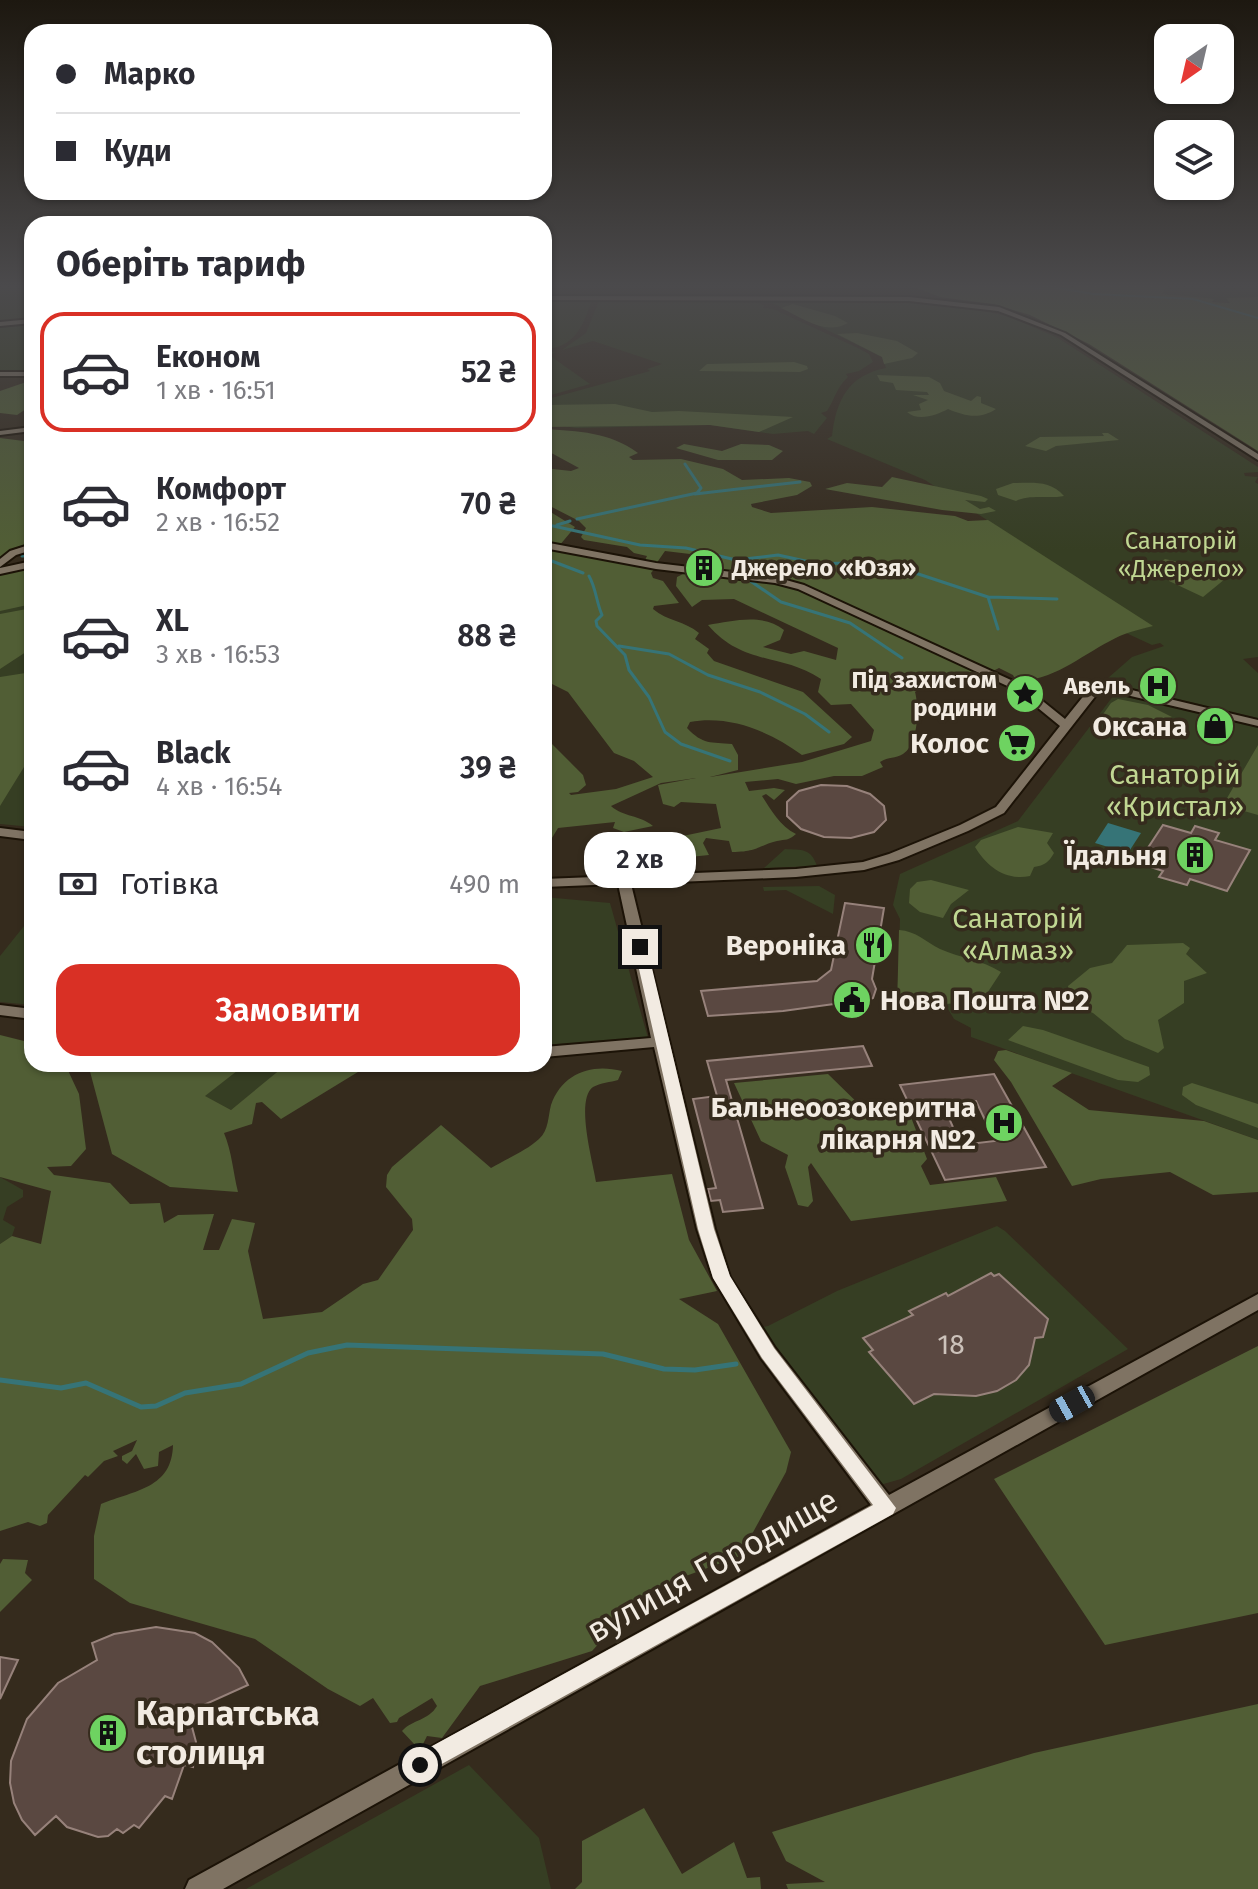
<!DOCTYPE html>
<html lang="uk">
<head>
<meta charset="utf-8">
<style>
	body { margin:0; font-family:"Fira Sans",sans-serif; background:#f7f7f7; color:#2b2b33; height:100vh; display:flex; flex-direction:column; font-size:30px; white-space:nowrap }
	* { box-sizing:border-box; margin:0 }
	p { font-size:26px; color:#7c7c81 }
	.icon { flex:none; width:44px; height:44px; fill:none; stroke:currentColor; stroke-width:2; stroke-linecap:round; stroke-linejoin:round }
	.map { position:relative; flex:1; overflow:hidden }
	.details { position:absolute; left:24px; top:216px; width:528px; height:856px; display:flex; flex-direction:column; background:#fff; border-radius:24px; box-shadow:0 2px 6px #0004 }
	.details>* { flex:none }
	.guide { position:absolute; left:24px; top:24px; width:528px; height:176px; border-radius:24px; box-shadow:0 2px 6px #0004; display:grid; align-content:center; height:176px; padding:0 32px; background:#fff }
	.needle { width:52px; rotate:214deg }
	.buttons { position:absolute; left:1154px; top:24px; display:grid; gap:16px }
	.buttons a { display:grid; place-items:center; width:80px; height:80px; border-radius:16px; background:#fff; box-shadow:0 2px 6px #0004; font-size:40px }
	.end { position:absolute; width:36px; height:36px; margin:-18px; border:10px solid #f2ebe2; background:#111; box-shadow:0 0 0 4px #111 }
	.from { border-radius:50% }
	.bubble { position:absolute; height:56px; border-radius:24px; background:#fff; box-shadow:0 2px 6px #0004; font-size:26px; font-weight:600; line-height:56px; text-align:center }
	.car { position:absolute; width:24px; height:48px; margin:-24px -12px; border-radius:10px; box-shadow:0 0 6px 2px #0007; background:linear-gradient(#222 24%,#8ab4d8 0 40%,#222 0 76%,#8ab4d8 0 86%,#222 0) }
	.guide b { display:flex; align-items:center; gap:28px; height:76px; font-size:30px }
	.guide b+b { border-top:2px solid #e1e1e2 }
	.guide i { width:20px; height:20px; background:#2b2b33 }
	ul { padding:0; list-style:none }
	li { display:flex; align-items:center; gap:24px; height:120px; margin:0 16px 12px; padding:0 16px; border:4px solid transparent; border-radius:24px }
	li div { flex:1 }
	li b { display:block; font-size:30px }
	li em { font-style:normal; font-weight:600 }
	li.current { border-color:#d93025 }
	li>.icon { width:72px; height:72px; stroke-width:1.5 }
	h2 { padding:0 32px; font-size:36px; line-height:96px }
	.pay { display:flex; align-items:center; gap:20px; height:88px; padding:0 32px; font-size:30px }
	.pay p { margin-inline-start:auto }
	.cta { display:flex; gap:16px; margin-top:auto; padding:16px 32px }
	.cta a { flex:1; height:92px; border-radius:24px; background:#d93025; color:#fff; font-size:32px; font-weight:600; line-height:92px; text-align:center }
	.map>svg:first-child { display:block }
</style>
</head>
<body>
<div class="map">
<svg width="1258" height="1889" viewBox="0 0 1258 1889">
	<rect width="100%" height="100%" fill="#352b1d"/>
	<path fill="#363e23" d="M0 285H32V319L0 322Z
		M1166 285H1258V297L1226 299 1235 303 1211 301 1207 298 1161 294Z
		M544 301 591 302C583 327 574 348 544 349Z
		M599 301 756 302 764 305 763 308 773 309 858 348 869 354 873 362 859 371 846 374 848 377C836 388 835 399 827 411L821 413 827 418 814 434 808 431 773 434 710 425 576 428 544 423V400L650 371 647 369 662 364 593 341 562 350 586 333Z
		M768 301 917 302 962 306 1010 317 1058 338 1258 467V472L1244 473 1245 476 1258 477 1255 482 1258 484V657L1243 659 1258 673V718L1122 686 1108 678 1132 657 1164 646 1160 643 1152 645 1126 633 1151 626 925 480 827 439 832 436C836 401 848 375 886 368L882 357Z
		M32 323V374H0V326Z
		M544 352H556L549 355 590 384 544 397Z
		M32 584V827L0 824V593Z
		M1117 691 1258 726V1140L971 1037V1028L954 1019 945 1004 897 1008 900 919 893 905 900 874 1018 821Z
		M785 849C802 850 811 848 817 866L764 868Z
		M819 886 835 895 833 914 786 890 764 891 763 887Z
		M544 897 610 903 648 1038 544 1045Z
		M32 916V1005L0 1002V956Z
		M246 1064 289 1065 231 1110 204 1096Z
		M0 1177 23 1190V1197L7 1207 3 1220 15 1227 12 1236 0 1244Z
		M997 1226 1005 1231 1128 1349 901 1479 880 1485 753 1329 768 1326 837 1291Z
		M469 1765 539 1838 551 1889H246Z"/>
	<path fill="#515e35" d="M909 285H1066L1076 289V286L1084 285H1166L1162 294 1207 298 1214 299 1212 302 1230 303 1226 298 1258 297V451L1089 344 1030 315 993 304 940 297Z
		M793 304 835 316 848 323C825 336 803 318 781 308Z
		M857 333 897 341 918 353 912 358 884 364 882 357 837 334Z
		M794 362 807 366 808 369 800 372 699 371 707 364Z
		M877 375 929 377 940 383 944 391 971 401 977 396 981 397V403L996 409C979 420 965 416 948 409 937 415 918 422 907 412L921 410 919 404 928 400 913 395H929L927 392 896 390 893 383 880 381Z
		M32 380V405L17 415 0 413V391Z
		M615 404 652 412 679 411 793 417 759 432 710 425 544 427V405Z
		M544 429C578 431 610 432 638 453L629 457 633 460 681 459 723 469 742 480 789 478 810 482 812 486 797 495 751 504 752 507 771 513 872 507 955 516 968 521 988 520 1153 626C1137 630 1124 633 1110 641 1079 657 1053 681 1016 681L1013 675 999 668 993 671 805 586 707 571 715 557 665 551 656 564 644 562 647 556 634 553 627 547 584 540 581 537 586 528 579 521 544 503V468L571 471 579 468 544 449Z
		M1102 433H1108L1119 440 1056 446 1046 451 1025 446 1040 437 1104 436Z
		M0 438 32 442V546L0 563Z
		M684 444 722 451 741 444 769 445 783 451 772 460H718L676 448Z
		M892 477 981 496 988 499 985 502 965 500 980 509 989 507 996 511 981 514 942 510 825 489 847 483 882 487Z
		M1013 483C1033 483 1050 480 1064 496 1049 499 1029 494 1016 501L998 495 996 489Z
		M544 508 575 527 559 546 544 544Z
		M544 546 656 567 651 573 653 578 663 581 679 603 654 606 653 609C667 621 685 621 699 633L695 639 709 649 707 653 714 661 803 692 852 737 844 744 802 755C769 731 730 715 690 722L687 728C703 745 711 742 732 744L738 755V770L710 777 802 762 871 741 874 730 851 704 831 705 818 692 821 679C782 653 743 666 708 625 733 621 763 613 784 630L780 640 763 647 791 654 804 651 836 660 838 648 734 599 702 600 692 607 676 586 677 577 687 572 775 582 802 590 999 681V685L988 690C955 676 948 675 915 692 919 706 919 744 903 754 895 759 889 756 880 762L883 767 862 776H834L796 784 778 779 745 782 749 791 774 788 785 790 774 800 766 794 762 796C771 810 780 826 796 834 788 841 786 839 777 841 757 846 758 852 732 852L729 841 706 838 703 843 709 855 680 858 678 837 721 828 716 804 681 802 674 807 663 804 658 785 696 778 661 783 611 806C623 817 640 815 653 826L624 832 613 828 615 822 558 828 544 851V736L583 775 586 785 578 792 569 793 571 795 616 789 653 777 634 761 614 753 568 692 544 680Z
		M1165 559 1183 563 1182 567 1187 570 1184 573 1198 579 1208 572 1219 574 1225 579 1203 597 1169 581 1168 575 1155 566Z
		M32 567V604L0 611V574Z
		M32 608V648L0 669V614Z
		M32 672V754L0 806V677Z
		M1118 699 1148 705 1172 717C1149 728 1122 737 1099 720L1111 703Z
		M1258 745V815L1223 805Z
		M1018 827 1053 833 1047 843 1054 853C1048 863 1045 865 1034 867L1030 876C1006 881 987 867 975 847L981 840Z
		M931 880 969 890 951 904 943 918 920 912 909 903 910 889 917 882Z
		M899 930C916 931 926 942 940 949 960 958 982 960 1001 972L982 1001 897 1008Z
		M1183 943 1190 948 1186 954 1207 973 1184 981V1003L1158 1020 1164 1048 1158 1053 1125 1039 1093 1013 1070 1004 1068 986 1090 968 1112 963 1127 945Z
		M1023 1026 1043 1030 1149 1067 1150 1075 1138 1082 1118 1080 1008 1040Z
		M0 1035 32 1043V1064H65L79 1094 86 1149 71 1166 47 1167 54 1175 110 1183 130 1204 160 1203 164 1223 178 1215 214 1214 203 1250H219L232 1219 255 1223 248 1251 263 1319 322 1312 363 1284 378 1280 413 1230 412 1219 386 1187 387 1175 392 1167 441 1125 491 1168C506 1159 526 1151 539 1139 549 1130 548 1116 551 1105 562 1073 592 1063 622 1071L618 1080C611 1082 600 1083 593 1087 575 1100 593 1162 596 1182L672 1174 689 1240 717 1291 679 1299 718 1324 791 1452 786 1472 740 1556 648 1590 592 1651 480 1686 442 1738 427 1736 422 1746 415 1745 402 1731C413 1719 428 1721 437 1706L432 1698 399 1718 397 1722 390 1723 373 1698 360 1706 328 1689 255 1639 130 1603 94 1579V1536L101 1504C136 1490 172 1488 173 1445L159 1452 158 1466 144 1469 136 1454 127 1464 122 1460V1456L132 1451 137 1440 113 1451 118 1456 104 1461 88 1477 85 1475 48 1515 47 1523 40 1526 28 1522 0 1531V1244L12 1236 41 1244 51 1191 0 1177Z
		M1006 1050 1072 1073 1052 1086 1089 1110 1204 1121 1258 1140V1192L1213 1195 1170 1172 1101 1179 1072 1186 1011 1082 994 1060 998 1051Z
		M88 1064H246L205 1096 231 1110 287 1064H371L281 1119 262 1102 256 1103 252 1124 224 1133C232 1152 233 1172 238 1192L170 1187 112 1154Z
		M828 1074 870 1115 909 1112 927 1159 921 1166 930 1185 996 1177 1007 1201 851 1221 811 1163 808 1167 813 1201 808 1207 798 1205 785 1167 788 1155 761 1141 734 1083Z
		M1192 1083 1258 1104V1128L1196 1105 1182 1095 1183 1087Z
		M1258 1346V1613L1105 1645 994 1479Z
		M3 1559 28 1560 25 1573 32 1580 0 1612V1564Z
		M1258 1704V1889H788L786 1884 825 1882 786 1861 772 1832 1034 1753Z
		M644 1808 682 1874 734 1842 747 1878 760 1877 761 1889H575L582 1882V1841Z"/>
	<path fill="#367477" d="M1108 823 1141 833 1128 853 1095 843Z"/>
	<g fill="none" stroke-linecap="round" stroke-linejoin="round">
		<path stroke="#367477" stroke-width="2" d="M1027 285 1036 288 1054 286
			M1053 287 1093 294 1193 299 1258 318"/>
		<path stroke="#367477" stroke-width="3" d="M695 494 800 482
			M577 519 697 493 701 488 685 464
			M544 524 640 545 686 548 736 560 778 555 819 564 870 562 891 565 988 597 998 629
			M557 525 570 521
			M22 556H32
			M544 558 583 573
			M737 562 753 570V575
			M589 576C596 588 596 601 602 615L596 621 597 626 625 655 629 670 649 697 665 732 681 744 730 761
			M749 580 781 602 850 623 902 658
			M988 597 1057 599
			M619 646 669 654 708 675 760 692 805 714 829 732"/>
		<path stroke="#367477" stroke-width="5" d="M0 1380 61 1388 86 1383 141 1407 156 1406 185 1393 241 1384 308 1353 347 1345 603 1354 664 1369 695 1370 736 1364"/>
	</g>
	<path fill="#5a4841" stroke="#97827b" stroke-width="2" fill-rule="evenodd" d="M821 785 847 786 870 794 884 806 886 820 874 832 851 838 824 837 801 829 787 816V802L799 791Z
		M1163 825 1191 833 1195 826 1219 833 1215 840 1250 850 1227 891 1190 879 1187 885 1159 877 1163 871 1138 863Z
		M845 903 884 908 872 979 876 989 873 998 855 1006 834 1004 783 1011 708 1016 701 991 817 981 831 970Z
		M863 1046 872 1066 726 1080 763 1208 723 1212 720 1200 711 1201 708 1189 716 1188 693 1099 717 1096 707 1061Z
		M994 1074 1046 1167 945 1180 900 1085ZM976 1101 995 1141 961 1145 943 1105Z
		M991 1273 994 1276 999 1274 1048 1319 1043 1337 1035 1338 1029 1365 1016 1380 997 1391 976 1396 934 1394 914 1404 869 1352 873 1350 863 1338 913 1315 909 1311 946 1293 948 1296Z
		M156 1627 195 1633 212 1642 239 1668 248 1685 188 1712 196 1742 193 1767 184 1765 172 1799 165 1796 139 1828 134 1825 123 1833 117 1829 108 1836 98 1837 67 1827 56 1816 35 1835 22 1820 14 1803 10 1783 11 1761 27 1719 58 1683 97 1660 92 1643 114 1634Z
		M0 1657 18 1660 0 1699Z"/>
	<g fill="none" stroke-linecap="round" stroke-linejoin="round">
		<g stroke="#1c1307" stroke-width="4">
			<path id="minor" d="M544 296 909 297 999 307 1065 333 1258 454V460L1061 335 998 311 909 301 544 300Z
				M32 319V323L0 326V322Z
				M0 372H32V376H0Z
				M32 427V431L0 435V431Z
				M544 542 656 563 775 577 804 585 1024 686 1065 719 1094 683 1098 682 1258 720V726L1101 689 1004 813 968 831 899 860 864 870 796 877 631 884 715 1229 730 1277 775 1348 889 1495 1258 1294V1310L223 1889H185L189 1880 871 1505 761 1358 713 1278 697 1229 654 1047 544 1057V1047L651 1038 618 884 544 887V879L796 869 863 862 889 854 960 825 996 807 1060 726 1016 690 798 589 775 583 656 569 544 548Z
				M32 544V550L16 555 0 567V559L10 551Z
				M32 561V567L0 574V568Z
				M0 828 32 832V840L0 836Z
				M0 1005 32 1009V1019L0 1015Z"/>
		</g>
		<use href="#minor" fill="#7f7363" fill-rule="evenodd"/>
	</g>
	<linearGradient id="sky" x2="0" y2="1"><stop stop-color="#1d1810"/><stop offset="0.52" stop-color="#4b4a4c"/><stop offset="1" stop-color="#4b4a4c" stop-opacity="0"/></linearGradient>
	<rect width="1258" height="550" fill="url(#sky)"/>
	<path fill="#f2ebe2" d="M640 943 647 947 714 1229 730 1276 774 1348 896 1508 893 1514 420 1776 412 1773 409 1765 412 1757 873 1505 762 1358 713 1278 698 1229 634 947Z"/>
	<defs>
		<g id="building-disc" transform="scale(2)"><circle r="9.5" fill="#6ed361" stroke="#352b1d"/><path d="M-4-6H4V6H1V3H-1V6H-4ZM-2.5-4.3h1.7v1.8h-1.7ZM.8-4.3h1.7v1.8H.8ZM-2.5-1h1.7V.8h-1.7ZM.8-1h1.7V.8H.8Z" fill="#111"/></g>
		<g id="hospital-disc" transform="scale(2)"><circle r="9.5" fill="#6ed361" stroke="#352b1d"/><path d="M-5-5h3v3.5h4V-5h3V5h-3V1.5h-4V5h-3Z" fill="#111"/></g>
		<g id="sight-disc" transform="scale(2)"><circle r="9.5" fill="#6ed361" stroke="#352b1d"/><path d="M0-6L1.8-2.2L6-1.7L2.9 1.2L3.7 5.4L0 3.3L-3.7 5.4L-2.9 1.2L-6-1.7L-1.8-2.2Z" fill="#111"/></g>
		<g id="shop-disc" transform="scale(2)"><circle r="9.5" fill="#6ed361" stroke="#352b1d"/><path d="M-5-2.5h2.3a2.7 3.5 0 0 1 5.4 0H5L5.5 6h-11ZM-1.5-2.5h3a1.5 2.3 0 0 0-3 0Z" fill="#111"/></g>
		<g id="supermarket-disc" transform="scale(2)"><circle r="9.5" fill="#6ed361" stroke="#352b1d"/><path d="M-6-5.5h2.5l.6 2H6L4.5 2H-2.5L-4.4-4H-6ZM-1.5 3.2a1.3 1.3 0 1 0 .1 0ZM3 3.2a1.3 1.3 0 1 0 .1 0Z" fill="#111"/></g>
		<g id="restaurant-disc" transform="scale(2)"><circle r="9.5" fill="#6ed361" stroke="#352b1d"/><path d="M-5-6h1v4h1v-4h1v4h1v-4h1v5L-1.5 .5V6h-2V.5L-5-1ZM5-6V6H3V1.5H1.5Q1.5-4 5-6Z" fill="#111"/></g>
		<g id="civic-disc" transform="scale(2)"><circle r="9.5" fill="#6ed361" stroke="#352b1d"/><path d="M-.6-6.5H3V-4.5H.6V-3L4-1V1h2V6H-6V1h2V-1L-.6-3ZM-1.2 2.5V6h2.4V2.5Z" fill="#111"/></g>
	</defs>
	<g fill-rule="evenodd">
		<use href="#building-disc" x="704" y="568"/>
		<use href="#hospital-disc" x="1158" y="686"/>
		<use href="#sight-disc" x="1025" y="694"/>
		<use href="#shop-disc" x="1215" y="726"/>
		<use href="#supermarket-disc" x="1017" y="743"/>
		<use href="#building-disc" x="1195" y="855"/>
		<use href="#restaurant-disc" x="874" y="945"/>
		<use href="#civic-disc" x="852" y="1000"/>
		<use href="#hospital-disc" x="1004" y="1123"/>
		<use href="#building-disc" x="108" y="1733"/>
	</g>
	<g text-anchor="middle" stroke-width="7" stroke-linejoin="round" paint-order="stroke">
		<g font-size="24" fill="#c0d792" stroke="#352b1d">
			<text x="1181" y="549">Санаторій<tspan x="1181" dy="28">«Джерело»</tspan></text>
		</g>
		<g font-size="24" font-weight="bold" fill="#f2ebe2" stroke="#352b1d" text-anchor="end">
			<text x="732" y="576" text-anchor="start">Джерело «Юзя»</text>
			<text x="997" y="688">Під захистом<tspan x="997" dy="28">родини</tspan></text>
			<text x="1130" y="694">Авель</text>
		</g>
		<g font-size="28" font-weight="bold" fill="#f2ebe2" stroke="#352b1d" text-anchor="end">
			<text x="1187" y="736">Оксана</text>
			<text x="989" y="753">Колос</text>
			<text x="1167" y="865">Їдальня</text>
			<text x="846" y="955">Вероніка</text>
			<text x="880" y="1010" text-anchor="start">Нова Пошта №2</text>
			<text x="976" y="1117">Бальнеоозокеритна<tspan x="976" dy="32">лікарня №2</tspan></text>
		</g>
		<g font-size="28" fill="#c0d792" stroke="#352b1d">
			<text x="1175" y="784">Санаторій<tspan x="1175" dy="32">«Кристал»</tspan></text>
			<text x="1018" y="928">Санаторій<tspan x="1018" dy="32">«Алмаз»</tspan></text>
		</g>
		<g font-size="28" fill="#ccc2ba">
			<text x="951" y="1354">18</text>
		</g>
		<g font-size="34" fill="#f2ebe2" stroke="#352b1d">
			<text transform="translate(712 1565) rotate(-29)" y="12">вулиця Городище</text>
		</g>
		<g font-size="34" font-weight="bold" fill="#f2ebe2" stroke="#352b1d" text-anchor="start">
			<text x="136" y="1725">Карпатська<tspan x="136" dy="39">столиця</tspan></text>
		</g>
	</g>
</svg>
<div class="buttons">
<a><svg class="needle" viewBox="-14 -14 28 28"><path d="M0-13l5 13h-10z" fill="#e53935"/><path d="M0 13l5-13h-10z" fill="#7c7c81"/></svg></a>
<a><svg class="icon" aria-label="layers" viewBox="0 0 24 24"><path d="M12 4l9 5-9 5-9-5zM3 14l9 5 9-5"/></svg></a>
</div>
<i class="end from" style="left:420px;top:1765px"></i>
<i class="end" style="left:640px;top:947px"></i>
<div class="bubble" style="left:584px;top:832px;width:112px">2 хв</div>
<i class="car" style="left:1072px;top:1404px;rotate:241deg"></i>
<div class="guide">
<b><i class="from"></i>Марко</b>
<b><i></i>Куди</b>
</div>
<section class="details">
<h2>Оберіть тариф</h2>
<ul>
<li class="current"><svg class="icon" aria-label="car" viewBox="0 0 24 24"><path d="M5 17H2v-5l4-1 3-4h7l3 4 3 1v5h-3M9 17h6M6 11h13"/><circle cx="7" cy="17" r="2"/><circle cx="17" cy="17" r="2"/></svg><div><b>Економ</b><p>1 хв · 16:51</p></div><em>52 ₴</em></li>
<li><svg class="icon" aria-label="car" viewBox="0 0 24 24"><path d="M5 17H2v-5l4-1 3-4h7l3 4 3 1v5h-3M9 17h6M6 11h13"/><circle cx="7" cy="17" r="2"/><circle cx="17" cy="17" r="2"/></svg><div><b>Комфорт</b><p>2 хв · 16:52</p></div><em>70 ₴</em></li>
<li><svg class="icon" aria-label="car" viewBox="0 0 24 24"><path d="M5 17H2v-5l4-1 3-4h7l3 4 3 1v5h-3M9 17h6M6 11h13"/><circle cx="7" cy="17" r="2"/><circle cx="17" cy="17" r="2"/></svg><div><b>XL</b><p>3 хв · 16:53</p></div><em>88 ₴</em></li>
<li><svg class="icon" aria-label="car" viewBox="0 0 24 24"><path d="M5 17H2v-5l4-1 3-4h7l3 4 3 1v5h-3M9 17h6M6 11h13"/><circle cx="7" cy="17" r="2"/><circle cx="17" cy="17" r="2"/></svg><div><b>Black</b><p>4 хв · 16:54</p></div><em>39 ₴</em></li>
</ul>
<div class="pay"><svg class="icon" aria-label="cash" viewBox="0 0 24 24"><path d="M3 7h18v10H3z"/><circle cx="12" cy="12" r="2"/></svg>Готівка<p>490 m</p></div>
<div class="cta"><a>Замовити</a></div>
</section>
</div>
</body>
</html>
